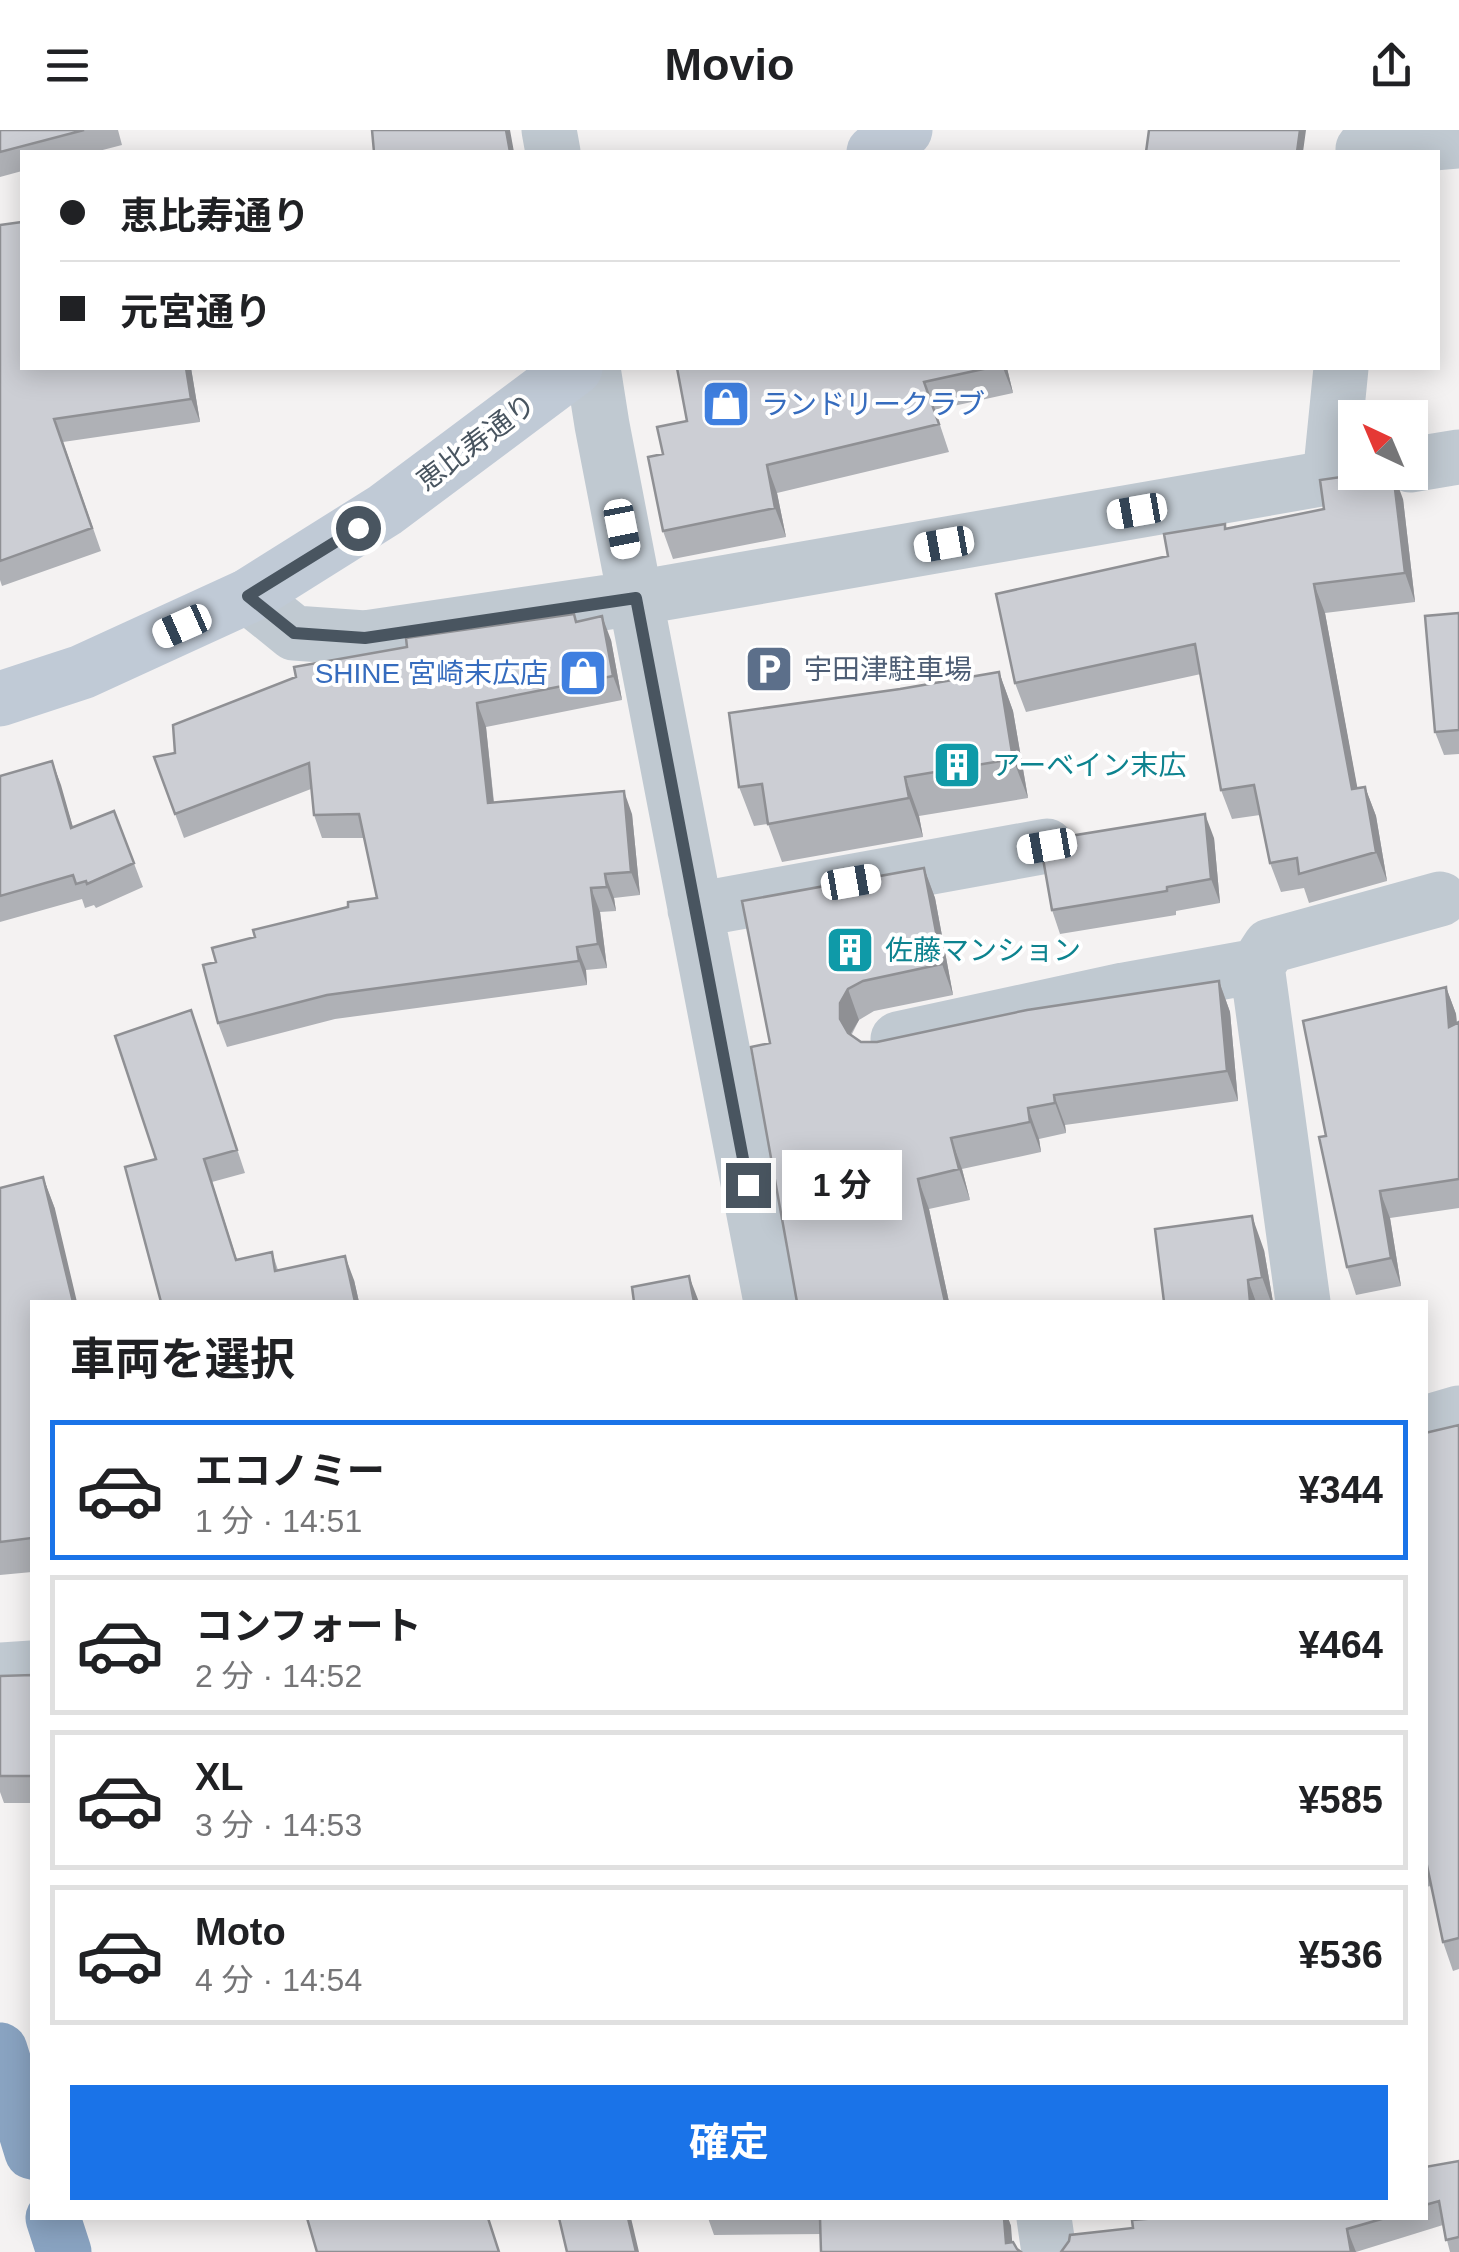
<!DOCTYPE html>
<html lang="ja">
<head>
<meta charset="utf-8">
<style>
	body { margin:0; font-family:Helvetica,"Noto Sans JP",sans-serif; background:#f6f6f6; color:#202124; height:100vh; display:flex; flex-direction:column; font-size:38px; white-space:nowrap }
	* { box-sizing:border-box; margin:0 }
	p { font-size:32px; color:#757577 }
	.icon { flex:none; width:55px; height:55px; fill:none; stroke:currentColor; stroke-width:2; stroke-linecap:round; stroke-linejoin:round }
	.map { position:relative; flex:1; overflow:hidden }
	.drawer { position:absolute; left:30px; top:1170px; width:1398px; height:920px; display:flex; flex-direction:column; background:#fff; border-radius:0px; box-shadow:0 5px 25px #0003 }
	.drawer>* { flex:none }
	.banner { position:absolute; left:20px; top:20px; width:1420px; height:220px; border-radius:0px; box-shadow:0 5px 25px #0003; display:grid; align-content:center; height:220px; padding:0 40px; background:#fff }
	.needle { width:65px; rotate:316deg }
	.controls { position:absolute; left:1338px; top:270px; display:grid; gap:20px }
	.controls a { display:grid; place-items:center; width:90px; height:90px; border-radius:0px; background:#fff; box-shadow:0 5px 25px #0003; font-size:50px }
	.end { position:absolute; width:45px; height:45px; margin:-22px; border:12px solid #495560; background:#fff; box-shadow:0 0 0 5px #fff }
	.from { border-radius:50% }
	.bubble { position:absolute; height:70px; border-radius:0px; background:#fff; box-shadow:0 5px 25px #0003; font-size:32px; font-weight:700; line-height:70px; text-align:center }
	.car { position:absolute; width:30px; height:60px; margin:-30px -15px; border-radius:12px; box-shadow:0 0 8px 2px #0007; background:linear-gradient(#fff 24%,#345 0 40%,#fff 0 76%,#345 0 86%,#fff 0) }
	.banner b { display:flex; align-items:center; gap:35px; height:95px; font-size:38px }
	.banner b+b { border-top:2px solid #e0e0e0 }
	.banner i { width:25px; height:25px; background:#202124 }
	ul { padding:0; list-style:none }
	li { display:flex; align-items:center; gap:30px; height:140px; margin:0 20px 15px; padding:0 20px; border:5px solid #e0e0e0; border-radius:0px }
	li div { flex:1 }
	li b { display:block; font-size:38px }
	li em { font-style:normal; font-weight:700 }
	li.on { border-color:#1a73e8 }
	li>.icon { width:90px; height:90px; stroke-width:1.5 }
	h2 { padding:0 40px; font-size:45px; line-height:120px }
	.button { display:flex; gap:20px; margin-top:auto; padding:20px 40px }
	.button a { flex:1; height:115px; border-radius:0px; background:#1a73e8; color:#fff; font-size:40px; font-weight:700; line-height:115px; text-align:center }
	header { display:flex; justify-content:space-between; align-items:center; height:130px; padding:0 40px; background:#fff; font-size:45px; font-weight:700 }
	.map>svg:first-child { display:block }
</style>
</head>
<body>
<header><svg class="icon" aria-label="menu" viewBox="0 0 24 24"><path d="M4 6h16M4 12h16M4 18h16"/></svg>Movio<svg class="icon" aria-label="share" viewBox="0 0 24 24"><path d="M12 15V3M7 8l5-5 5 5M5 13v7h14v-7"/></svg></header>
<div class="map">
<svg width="1459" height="2122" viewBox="0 0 1459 2122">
	<rect width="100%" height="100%" fill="#f4f2f2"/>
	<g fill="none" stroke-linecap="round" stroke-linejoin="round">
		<path stroke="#c0c9d1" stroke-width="55" d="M549 0 553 22
			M1363 19 1459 11
			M593 238 602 295 771 1172
			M1410 335 1459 327
			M1330 348 1341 238
			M248 466 294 503 365 508 636 468 1361 342
			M695 780 1047 716
			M898 909 1124 860 1257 836
			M1303 1172 1257 836 1270 816 1440 769
			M1425 1293 1459 1283
			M0 1540 32 1538
			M1044 2088 1049 2122"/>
		<path stroke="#c0cad6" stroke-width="55" d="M874 22 905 0
			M0 569 82 542 248 466 385 380 575 238"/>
		<path stroke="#89a3c1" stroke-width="55" d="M0 1920 32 2022
			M53 2088 64 2122"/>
	</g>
	<path fill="#afb1b6" d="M0 0H118L122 15 95 22H22V41L0 47Z
		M0 95 22 238H191L200 292 63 312 101 421 2 456 0 450Z
		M677 238H1007L1013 263 935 280 949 322 777 363 786 407 673 429 663 401V324L687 291Z
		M1403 369 1415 472 1325 483 1357 658 1365 657 1376 686 1387 751 1309 773 1304 758 1281 762 1270 733 1260 685 1232 689 1221 660 1201 544 1026 582 1015 553 1168 426 1225 394 1226 398Z
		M1459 483V624L1444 625 1435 602Z
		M577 491 611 510 622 570 486 597 494 672 632 684 640 765 614 768 616 781 600 782 607 838 586 840 587 855 335 889 227 917 218 893 216 832 255 807 377 768 364 708H322L314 685 311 659 184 708 154 627 175 623Z
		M999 542 1013 581 1028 668 919 686 923 707 782 732 768 694 754 696 739 657 900 559Z
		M52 631 73 697 114 681 143 757 96 778 94 775 85 778 82 769 0 792V646Z
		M1214 708 1220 773 1176 781V785L1060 804 1052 780Z
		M924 738 935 768 953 865 874 881 859 890 851 906 861 912H877L1219 851 1230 882 1238 971 1065 995 1066 1003 1039 1009 1041 1022 962 1039 970 1070 929 1079 949 1172H797L770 913Z
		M1446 857 1456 884 1457 893 1459 892V1078L1390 1088 1401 1156 1356 1165 1347 1137 1326 1006Z
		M191 880 245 1043 212 1052 237 1130 272 1122 278 1140 354 1150 359 1172H161L156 1029Z
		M43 1047 55 1079 32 1172V1442L0 1445V1058Z
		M1264 1120 1273 1172H1164Z
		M1459 1295V1839L1453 1841 1443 1812 1431 1756 1425 1757V1303Z
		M32 1545V1673H4L0 1662V1546Z
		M1459 2031V2122H1450L1443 2095 1356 2122H1061L1133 2098 1158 2088H1425V2037Z
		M708 2088H1008L1011 2096 821 2104 714 2105Z"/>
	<path fill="#8f9094" d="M506 0H510L514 22H510Z
		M1300 0H1306L1303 22H1297Z
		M186 238H191L200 292 191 269Z
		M1003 238H1007L1013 263Z
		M767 335 777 363 786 407 775 378Z
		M1393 342 1403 369 1415 472 1405 443Z
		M1314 454 1325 483 1363 688 1352 659Z
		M602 486 611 510 622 570 613 546Z
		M999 542 1013 581 1028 668 1013 629Z
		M477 573 486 597 496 696 488 673Z
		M52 631 61 655 80 722 71 698Z
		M905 647 919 686 923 707 909 668Z
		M1365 657 1376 686 1387 751 1376 722Z
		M624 661 632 684 640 765 631 742Z
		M1205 684 1214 708 1220 773 1211 749Z
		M924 738 935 768 953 865 942 834Z
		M605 744 614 768 616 781 607 757Z
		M591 758 600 782 607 838 598 814Z
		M577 817 586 840 587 855 579 831Z
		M1219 851 1230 882 1238 971 1227 941Z
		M1446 857 1456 884 1459 924 1449 897Z
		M848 859 859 890 851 903V919L840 889V873Z
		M1054 965 1065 995 1066 1003 1055 973Z
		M1028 978 1039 1009 1041 1022 1030 992Z
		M951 1008 962 1039 970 1070 959 1039Z
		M43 1047 55 1079 77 1172H73Z
		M918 1049 929 1079 949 1172H945Z
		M1380 1061 1390 1088 1401 1156 1391 1128Z
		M1252 1086 1264 1120 1273 1172H1271L1262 1147Z
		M345 1126 354 1150 359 1172H355Z
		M689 1146 699 1172H694Z
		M1248 1150 1256 1172H1250Z
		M628 2088H631L639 2122H636Z
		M1004 2088H1008L1011 2096 1013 2122 1006 2113Z
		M1347 2099 1356 2122H1351Z"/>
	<path fill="#ccced4" stroke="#8f9094" stroke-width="2.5" d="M0 0H84L0 22Z
		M372 0H506L510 22H374Z
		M1149 0H1300L1297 22H1146Z
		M22 92V238H186L191 269 54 289 92 398 0 431V95Z
		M677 238H988L924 252 939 294 767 335 775 378 663 401 648 327 663 324 657 297 687 291Z
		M1376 342H1393L1405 443 1314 454 1352 659 1365 657 1376 722 1299 744 1297 728 1270 733 1254 655 1221 660 1195 514 1015 553 996 464 1168 426 1164 404 1225 394V399L1324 379 1320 350Z
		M1459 483V600L1435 602 1425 486Z
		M574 484 576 492 602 486 613 546 477 573 488 673 624 661 631 742 605 744 607 757 591 758 598 814 577 817 579 831 327 865 218 893 203 835 216 832 212 818 255 807 253 800 348 777V772L377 768 359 684 314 685 309 633 175 684 154 627 175 623 173 595 296 547 294 537 407 517 406 508Z
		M999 542 1013 629 905 647 909 668 768 694 762 654 739 657 729 583 900 559Z
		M52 631 71 698 114 681 134 733 87 754 86 751 76 754 73 745 0 766V646Z
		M1205 684 1211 749 1167 757V761L1052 780 1042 723 1058 716 1064 707Z
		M924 738 942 834 863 851 848 859 840 873V889L848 903 861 912H877L1027 880 1219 851 1227 941 1054 965 1055 973 1028 978 1030 992 951 1008 959 1039 918 1049 945 1172H797L751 917 770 913 742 771Z
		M1446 857 1449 897 1459 892V1049L1380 1061 1391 1128 1347 1137 1319 1007 1326 1006 1303 891Z
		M191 880 237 1020 204 1029 236 1130 272 1122 275 1141 345 1126 355 1172H161L125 1037 156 1029 115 906Z
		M43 1047 73 1172H32V1408L0 1412V1058Z
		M1252 1086 1262 1147 1248 1150 1250 1172H1164L1155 1099Z
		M689 1146 694 1172H634L632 1157Z
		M1459 1295V1808L1443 1812 1425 1726V1303Z
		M32 1545V1646H0V1546Z
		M1459 2031V2107L1446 2110 1439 2071 1425 2075V2037Z
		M307 2088H488L499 2122H317Z
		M559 2088H628L636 2122H567Z
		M820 2088H1004L1006 2113 1013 2112 1017 2119 1021 2122H821Z
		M1158 2088H1385L1347 2099 1351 2122H1061L1069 2111 1070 2105 1133 2098 1132 2090Z"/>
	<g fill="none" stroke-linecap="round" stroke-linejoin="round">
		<path stroke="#495560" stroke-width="12" d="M358 398 248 466 294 503 365 508 636 468 748 1055"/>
	</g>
	<defs>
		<g id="shop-square" transform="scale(2.5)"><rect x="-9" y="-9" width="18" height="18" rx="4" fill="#3f7fe0" stroke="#fff"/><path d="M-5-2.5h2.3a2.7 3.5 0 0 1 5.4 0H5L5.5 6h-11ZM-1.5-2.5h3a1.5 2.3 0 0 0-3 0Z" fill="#fff"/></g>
		<g id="parking-square" transform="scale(2.5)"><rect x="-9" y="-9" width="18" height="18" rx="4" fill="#5c6f8a" stroke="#fff"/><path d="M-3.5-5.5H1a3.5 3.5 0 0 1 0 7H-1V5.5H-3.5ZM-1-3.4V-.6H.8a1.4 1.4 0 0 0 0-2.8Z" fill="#fff"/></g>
		<g id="building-square" transform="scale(2.5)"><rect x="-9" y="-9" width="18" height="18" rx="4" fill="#0f9aa8" stroke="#fff"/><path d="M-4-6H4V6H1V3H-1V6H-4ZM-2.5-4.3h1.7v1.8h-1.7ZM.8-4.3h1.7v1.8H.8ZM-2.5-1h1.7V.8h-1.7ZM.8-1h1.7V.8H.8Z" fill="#fff"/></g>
	</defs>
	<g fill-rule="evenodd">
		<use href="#shop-square" x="726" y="274"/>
		<use href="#parking-square" x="769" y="539"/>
		<use href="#shop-square" x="583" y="543"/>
		<use href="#building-square" x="957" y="635"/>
		<use href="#building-square" x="850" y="820"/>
	</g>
	<g text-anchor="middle" stroke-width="8" stroke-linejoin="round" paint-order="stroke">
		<g font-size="28" fill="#366cbe" stroke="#fff" text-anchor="start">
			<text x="761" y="284">ランドリークラブ</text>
			<text x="548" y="553" text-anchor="end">SHINE 宮崎末広店</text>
		</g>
		<g font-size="28" fill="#495560" stroke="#fff">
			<text transform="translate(476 312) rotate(-37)" y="10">恵比寿通り</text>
		</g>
		<g font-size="28" fill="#4e5e75" stroke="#fff" text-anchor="start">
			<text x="804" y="549">宇田津駐車場</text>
		</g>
		<g font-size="28" fill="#0d838f" stroke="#fff" text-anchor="start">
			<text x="992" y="645">アーベイン末広</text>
			<text x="885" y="830">佐藤マンション</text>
		</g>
	</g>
</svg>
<div class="controls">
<a><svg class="needle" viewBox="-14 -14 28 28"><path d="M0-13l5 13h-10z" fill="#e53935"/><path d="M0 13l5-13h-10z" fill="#757577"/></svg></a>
</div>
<i class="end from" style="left:358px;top:398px"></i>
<i class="end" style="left:748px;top:1055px"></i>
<div class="bubble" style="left:782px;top:1020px;width:120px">1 分</div>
<i class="car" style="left:1137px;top:381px;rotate:260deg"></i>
<i class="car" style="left:622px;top:399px;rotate:169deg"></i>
<i class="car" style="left:944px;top:414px;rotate:260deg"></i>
<i class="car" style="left:182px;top:496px;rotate:246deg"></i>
<i class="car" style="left:1047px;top:716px;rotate:260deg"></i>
<i class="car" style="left:851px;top:752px;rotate:80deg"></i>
<div class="banner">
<b><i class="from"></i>恵比寿通り</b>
<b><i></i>元宮通り</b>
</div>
<section class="drawer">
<h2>車両を選択</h2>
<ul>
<li class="on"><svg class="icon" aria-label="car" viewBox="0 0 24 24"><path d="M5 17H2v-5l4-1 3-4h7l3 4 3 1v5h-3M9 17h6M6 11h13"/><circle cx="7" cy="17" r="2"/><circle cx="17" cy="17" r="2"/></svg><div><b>エコノミー</b><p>1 分 · 14:51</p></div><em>¥344</em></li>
<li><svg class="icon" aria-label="car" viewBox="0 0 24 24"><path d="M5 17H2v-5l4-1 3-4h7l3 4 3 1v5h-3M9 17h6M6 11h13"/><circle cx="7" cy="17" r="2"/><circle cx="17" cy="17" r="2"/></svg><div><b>コンフォート</b><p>2 分 · 14:52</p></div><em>¥464</em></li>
<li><svg class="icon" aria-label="car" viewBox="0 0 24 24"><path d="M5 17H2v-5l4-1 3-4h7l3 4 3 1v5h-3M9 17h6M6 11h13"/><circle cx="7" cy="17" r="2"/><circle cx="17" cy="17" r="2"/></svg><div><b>XL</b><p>3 分 · 14:53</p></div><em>¥585</em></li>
<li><svg class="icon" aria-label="car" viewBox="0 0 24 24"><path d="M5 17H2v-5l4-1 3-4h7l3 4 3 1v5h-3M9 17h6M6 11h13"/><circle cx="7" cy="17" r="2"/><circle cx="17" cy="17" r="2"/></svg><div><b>Moto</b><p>4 分 · 14:54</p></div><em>¥536</em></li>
</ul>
<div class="button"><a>確定</a></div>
</section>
</div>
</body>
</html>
